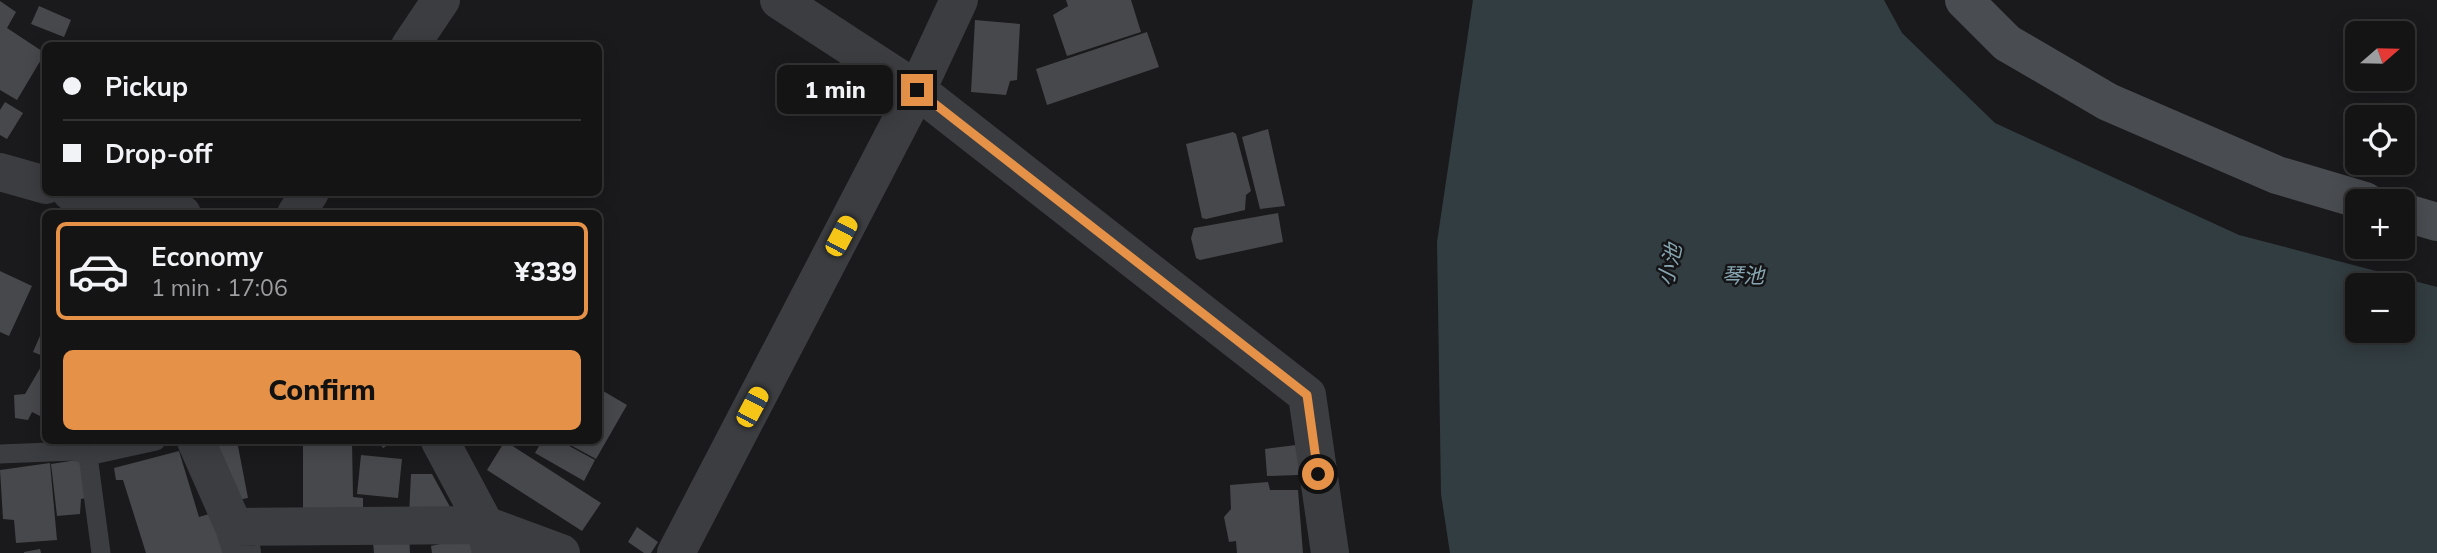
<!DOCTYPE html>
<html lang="en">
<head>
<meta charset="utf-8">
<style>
	body { margin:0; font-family:Mulish,"Noto Sans JP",sans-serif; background:#1d1d1e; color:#f1f3f6; height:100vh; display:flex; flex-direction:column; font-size:26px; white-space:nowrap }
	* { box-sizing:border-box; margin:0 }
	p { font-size:23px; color:#9d9ea0 }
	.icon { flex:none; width:38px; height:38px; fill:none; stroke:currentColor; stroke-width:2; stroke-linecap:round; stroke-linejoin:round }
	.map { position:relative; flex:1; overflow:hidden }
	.sheet { position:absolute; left:42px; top:210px; width:560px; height:234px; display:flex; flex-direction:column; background:#141415; border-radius:10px; box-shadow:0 4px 18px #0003,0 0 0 2px #333334 }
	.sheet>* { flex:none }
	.guide { position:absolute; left:42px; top:42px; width:560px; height:154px; border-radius:10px; box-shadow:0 4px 18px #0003,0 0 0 2px #333334; display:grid; align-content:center; height:154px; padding:0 21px; background:#141415 }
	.needle { width:46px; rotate:70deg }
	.fabs { position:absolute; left:2345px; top:21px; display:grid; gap:14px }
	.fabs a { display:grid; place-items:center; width:70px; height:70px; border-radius:10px; background:#141415; box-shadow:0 4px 18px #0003,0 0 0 2px #333334; font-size:35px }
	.end { position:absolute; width:32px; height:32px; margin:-16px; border:9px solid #e59248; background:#111; box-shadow:0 0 0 4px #111 }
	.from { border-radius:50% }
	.bubble { position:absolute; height:49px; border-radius:10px; background:#141415; box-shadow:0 4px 18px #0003,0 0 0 2px #333334; font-size:23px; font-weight:800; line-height:49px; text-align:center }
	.car { position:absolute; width:21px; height:42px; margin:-21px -10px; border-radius:9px; box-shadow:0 0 5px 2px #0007; background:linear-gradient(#f5c518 24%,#345 0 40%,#f5c518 0 76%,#345 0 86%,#f5c518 0) }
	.guide b { display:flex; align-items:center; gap:24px; height:66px; font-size:26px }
	.guide b+b { border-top:2px solid #333334 }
	.guide i { width:18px; height:18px; background:#f1f3f6 }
	ul { padding:12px 0 0; list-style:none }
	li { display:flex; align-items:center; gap:21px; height:98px; margin:0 14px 10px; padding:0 7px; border:4px solid #333334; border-radius:10px }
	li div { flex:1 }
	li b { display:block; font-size:26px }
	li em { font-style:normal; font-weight:800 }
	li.current { border-color:#e59248 }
	li>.icon { width:63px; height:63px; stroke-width:1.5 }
	.button { display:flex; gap:14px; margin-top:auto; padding:14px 21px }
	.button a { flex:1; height:80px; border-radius:10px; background:#e59248; color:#111; font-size:28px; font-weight:800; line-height:80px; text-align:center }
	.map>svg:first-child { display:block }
</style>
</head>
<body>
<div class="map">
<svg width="2437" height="553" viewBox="0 0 2437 553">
	<rect width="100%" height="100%" fill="#1a1a1c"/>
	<path fill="#323d41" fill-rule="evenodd" d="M1473 0H1884L1902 33 1995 123 2239 235 2437 287V553H1450L1441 494 1437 242ZM2357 285H2403V331H2357Z"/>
	<path fill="#47484b" d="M1066 0H1131L1141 32 1067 56 1053 15 1068 6Z
		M0 1 16 12 7 28 45 53 17 100 0 90Z
		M39 6 71 20 64 37 31 24Z
		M975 20 1020 24 1017 80 1010 81 1006 95 971 92Z
		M1147 32 1159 67 1047 105 1036 69Z
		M5 102 23 113 7 139 0 135V110Z
		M1268 129 1285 206 1260 209 1242 137Z
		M1233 132 1236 134 1251 191 1246 195 1245 210 1206 219 1202 218 1186 144Z
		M1278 213 1283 242 1200 260 1196 258 1191 238 1194 228Z
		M0 271 32 286 9 336 0 332Z
		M46 322V357L33 352Z
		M42 365 46 367V419L32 412 28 420 15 418 14 395 25 394Z
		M598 388 627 405 596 459 563 441H598Z
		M214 441H237L248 498 226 502Z
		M303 441H352L353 497 363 498V517L303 516Z
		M378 441H395L383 448Z
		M505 441 601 503 582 531 487 470Z
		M542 441H560L595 460 584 481 535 453Z
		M1296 445 1302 470 1298 475 1267 476 1265 449Z
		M179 451 199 517 219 511 224 553H146L123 480H116L114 468Z
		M361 455 402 459 398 498 357 494Z
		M83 459 86 498 81 499 80 514 57 516 51 464Z
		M50 463 57 540 16 543 14 520 3 519 0 470Z
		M411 474H432L455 516H409Z
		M1268 482 1270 490H1298L1303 553H1237L1236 541 1229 542 1224 517 1231 509 1230 485Z
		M637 527 658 542 651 553H644L628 542Z
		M372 532 409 533 410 553H374Z
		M480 535 484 553H432L431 546Z
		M40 549 41 553H24V552Z"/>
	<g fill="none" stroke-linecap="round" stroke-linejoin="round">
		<path stroke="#3b3d40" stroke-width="19" d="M0 454 75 451 88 456 156 441
			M88 456 101 553"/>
		<path stroke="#3b3d40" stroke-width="38" d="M779 0 917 90 1307 395 1330 553
			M410 46 441 0
			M0 172 46 185
			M71 192 182 214
			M296 214 310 192
			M196 441 234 527 242 552
			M440 441 485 525 561 553
			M234 527 485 525 491 553
			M676 553 917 90 959 0"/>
		<path stroke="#494c50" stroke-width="38" d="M1964 0 2007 43 2108 102 2277 175 2365 201
			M2403 212 2437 222"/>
	</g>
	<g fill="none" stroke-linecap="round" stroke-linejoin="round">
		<path stroke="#e59248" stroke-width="9" d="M917 90 1307 395 1318 474"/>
	</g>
	<g text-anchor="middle" stroke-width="5" stroke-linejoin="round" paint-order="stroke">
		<g font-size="21" font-style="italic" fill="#87a6b2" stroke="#151517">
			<text transform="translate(1670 265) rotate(-77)" y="7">小池</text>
			<text x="1743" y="283">琴池</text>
		</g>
	</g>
</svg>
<div class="fabs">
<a><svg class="needle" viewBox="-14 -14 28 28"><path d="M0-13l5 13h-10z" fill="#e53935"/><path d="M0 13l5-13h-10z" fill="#9d9ea0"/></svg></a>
<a><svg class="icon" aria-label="locate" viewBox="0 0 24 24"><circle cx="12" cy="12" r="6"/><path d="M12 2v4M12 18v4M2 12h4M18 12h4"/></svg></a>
<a>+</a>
<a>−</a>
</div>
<i class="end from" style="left:1318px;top:474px"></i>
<i class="end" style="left:917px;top:90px"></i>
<div class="bubble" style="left:777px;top:65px;width:116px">1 min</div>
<i class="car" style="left:841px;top:236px;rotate:28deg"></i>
<i class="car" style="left:752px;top:407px;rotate:28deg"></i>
<div class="guide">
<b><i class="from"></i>Pickup</b>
<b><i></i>Drop-off</b>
</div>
<section class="sheet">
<ul>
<li class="current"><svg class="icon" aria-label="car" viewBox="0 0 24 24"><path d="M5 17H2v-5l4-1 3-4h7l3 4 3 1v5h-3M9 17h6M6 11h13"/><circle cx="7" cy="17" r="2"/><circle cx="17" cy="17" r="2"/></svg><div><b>Economy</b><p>1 min · 17:06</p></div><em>¥339</em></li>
</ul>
<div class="button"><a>Confirm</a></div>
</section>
</div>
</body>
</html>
